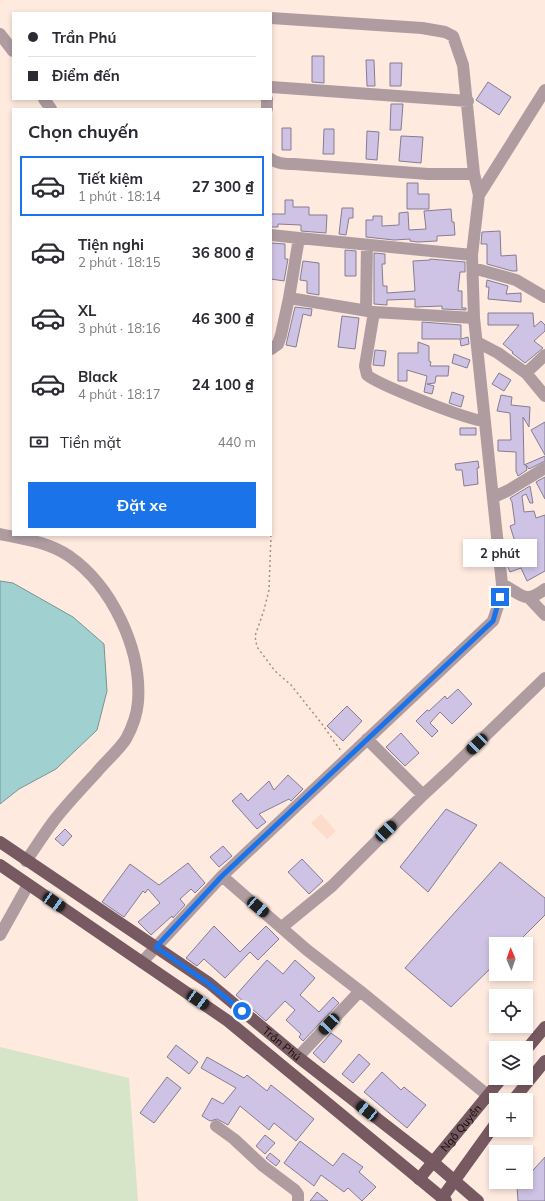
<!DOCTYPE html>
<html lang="vi">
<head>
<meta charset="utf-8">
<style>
	body { margin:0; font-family:Mulish,sans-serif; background:#f2f2f3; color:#2b2b33; height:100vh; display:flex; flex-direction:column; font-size:15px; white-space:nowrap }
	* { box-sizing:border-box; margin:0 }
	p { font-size:13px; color:#7c7c81 }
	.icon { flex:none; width:22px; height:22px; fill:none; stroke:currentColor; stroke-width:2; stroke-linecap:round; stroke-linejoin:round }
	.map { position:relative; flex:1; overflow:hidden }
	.sheet { position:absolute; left:12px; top:108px; width:260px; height:428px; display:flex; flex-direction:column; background:#fff; border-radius:0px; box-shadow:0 2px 6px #0003 }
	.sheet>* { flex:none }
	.banner { position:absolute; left:12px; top:12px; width:260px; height:88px; border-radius:0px; box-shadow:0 2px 6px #0003; display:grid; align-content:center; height:88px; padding:0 16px; background:#fff }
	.needle { width:26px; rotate:358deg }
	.fabs { position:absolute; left:489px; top:937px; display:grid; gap:8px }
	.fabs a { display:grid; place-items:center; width:44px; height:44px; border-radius:0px; background:#fff; box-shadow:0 2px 6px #0003; font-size:20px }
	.end { position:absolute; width:18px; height:18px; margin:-9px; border:5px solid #1a73e8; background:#fff; box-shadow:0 0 0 2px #fff }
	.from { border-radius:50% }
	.bubble { position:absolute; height:28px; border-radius:0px; background:#fff; box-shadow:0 2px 6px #0003; font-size:13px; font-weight:700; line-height:28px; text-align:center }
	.car { position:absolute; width:12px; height:24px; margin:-12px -6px; border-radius:5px; box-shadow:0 0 3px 1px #0007; background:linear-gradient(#222 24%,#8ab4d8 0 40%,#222 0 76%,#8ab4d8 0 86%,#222 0) }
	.banner b { display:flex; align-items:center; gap:14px; height:38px; font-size:15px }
	.banner b+b { border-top:1px solid #e1e1e2 }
	.banner i { width:10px; height:10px; background:#2b2b33 }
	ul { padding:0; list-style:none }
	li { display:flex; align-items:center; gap:12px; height:60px; margin:0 8px 6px; padding:0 8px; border:2px solid transparent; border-radius:0px }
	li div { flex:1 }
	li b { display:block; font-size:15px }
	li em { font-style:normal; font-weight:700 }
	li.selected { border-color:#1a73e8 }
	li>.icon { width:36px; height:36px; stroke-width:1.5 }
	h2 { padding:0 16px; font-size:18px; line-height:48px }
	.pay { display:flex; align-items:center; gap:10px; height:44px; padding:0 16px; font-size:15px }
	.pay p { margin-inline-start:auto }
	.button { display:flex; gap:8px; margin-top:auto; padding:8px 16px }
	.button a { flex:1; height:46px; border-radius:0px; background:#1a73e8; color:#fff; font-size:16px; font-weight:700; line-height:46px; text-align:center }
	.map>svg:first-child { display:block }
</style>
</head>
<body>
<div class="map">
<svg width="545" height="1201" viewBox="0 0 545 1201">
	<rect width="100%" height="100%" fill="#ffeadf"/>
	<path fill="#fddccb" d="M321 814 336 831 327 839 311 823Z"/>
	<path fill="#d6e4c8" d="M0 1047 129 1078 138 1201H0Z"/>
	<path fill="#a1d0d0" stroke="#769593" d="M0 581 13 583 73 617 104 644 107 691 97 730 56 769 19 789 0 804Z"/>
	<path fill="#cfc3e5" stroke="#847d92" d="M312 56H324V83L312 82Z
		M366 60H374L375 86H367Z
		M390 63H402L401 86H390Z
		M488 82 511 97 499 115 476 100Z
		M391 104H403L401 130H390Z
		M282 128H291V150H282Z
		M324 129H334V154H323Z
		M367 131 379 132 377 160 366 159Z
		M401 136 423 137 421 163 399 161Z
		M407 183H418V194H429V209H407Z
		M285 200H293V207H309V215H327L326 233 301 231V225L278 224V227H271V214H285Z
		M342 208H353V218H349L346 235 339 234Z
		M451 209 452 222H454L455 235 437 236V241L418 242 410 241V239L394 240 366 237V220H373V216H382V226L399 225V213L408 212 409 230 426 229 424 211Z
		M500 231 501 256 516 255 517 271H512L487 264V244H481L482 232Z
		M271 243 285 244V259H288L284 281 271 279Z
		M345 250 356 251V276H345Z
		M374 253 385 254V264H382L383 286H387V293L415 291 413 261 430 260V259L465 262V272H460L458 291H462V308H466V310L442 309V306L415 307V299L387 300V305L374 304Z
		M303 261 319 263V295L307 293V281L300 280Z
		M487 280 508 286 506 294 521 293V302L488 299 489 287H486Z
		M295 307 312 309 311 316 303 314 296 347 286 345Z
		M488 313H533L534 327 541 321 545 325V331L534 341 543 348 525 363 512 353 513 352 503 344 519 325H488Z
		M342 316 359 318 355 349 338 347Z
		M422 322 461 325V339L468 337 469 344 461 346 460 339H422Z
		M418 342 429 346V361L431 362 430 366H449L448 376H436L435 383 427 384 434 386 432 394 424 392 427 376 407 370V381H398V353H418Z
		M375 350 386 351 384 366 373 365Z
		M454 354 470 360 467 368 452 363Z
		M499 373 511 380 504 391 492 384Z
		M452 392 464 396 461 407 449 403Z
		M501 395 512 397 511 405 530 407 529 427 523 417 524 465 545 456V461L529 469 526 465 527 470 518 476 516 471V452L498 451V440H511L510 413 497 411Z
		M545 422V455L531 430Z
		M460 428H476V435H460Z
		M478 461 479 468H477L478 484 464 486 462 470H456L455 464Z
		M545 477V499L536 482Z
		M530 486 533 503H530L526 494 522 496 524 512 534 511 536 518 545 515V571L527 581 521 568 510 572 507 565 512 563 506 549 516 545 510 526 515 524 512 502 510 498Z
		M458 689 472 704 452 724 440 712 430 723 438 731 432 737 416 721 427 710 429 711 445 696 447 699Z
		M347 706 362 721 343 741 327 726Z
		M401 733 419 753 405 766 386 747Z
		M288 775 303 789 291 801 289 799 259 814 266 822 257 829 232 801 241 793 248 801 269 781 274 790Z
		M446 809 477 825 428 892 400 867Z
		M65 829 72 836 63 846 55 839Z
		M223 846 232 856 219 867 210 857Z
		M302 859 323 881 309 894 288 872Z
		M500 862 545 898V915L516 944H496V963L451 1007 405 968Z
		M188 863 205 883 195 893 191 889 180 899 185 905 173 918 172 916 151 935 138 922 160 903 148 889 145 893 143 891 124 917 102 902 130 864 159 885Z
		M214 926 240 952 266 926 279 939 258 960 250 952 225 978 204 959 197 966 186 958Z
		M267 960 283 974 295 960 315 978 300 995 319 1012 333 997 339 1003 303 1041 299 1037 301 1034 286 1020 295 1010 285 1001 266 1021 236 995Z
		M331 1033 342 1041 324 1063 313 1053Z
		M176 1045 198 1062 189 1074 167 1057Z
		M359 1054 370 1064 353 1083 342 1074Z
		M207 1057 244 1078 247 1075 267 1091 271 1085 314 1119 296 1141 274 1123 269 1130 240 1106 228 1125 217 1119 210 1121 202 1116 212 1098 223 1104 236 1088 201 1068Z
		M382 1072 401 1090 404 1087 426 1105 407 1128 364 1092Z
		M167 1077 181 1088 154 1123 140 1113Z
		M265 1135 275 1143 265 1154 256 1146Z
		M300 1141 333 1166 343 1153 363 1167 359 1172 376 1187 362 1201 348 1188 344 1192 321 1175 314 1186 284 1163Z
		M270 1153 280 1161 276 1166 266 1158Z
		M545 1157V1201H518L517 1187 522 1182H526V1178Z
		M317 1192 328 1201H310Z"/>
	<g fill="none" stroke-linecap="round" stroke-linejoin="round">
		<path stroke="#a2928a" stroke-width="1.5" stroke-dasharray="2 3" stroke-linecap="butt" d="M271 491V528
			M271 535 269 590 264 610 255 636 257 647 275 671 291 685 322 724 341 751"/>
		<path stroke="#ae9ca1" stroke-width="12" d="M271 18 422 28 445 32 453 36 463 65 474 174 479 195
			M0 34 13 51
			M271 87 468 101
			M44 99 51 109
			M267 99V109
			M271 159C277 164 286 164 294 164L428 174H474
			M271 235 299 238
			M473 268 516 280 545 297
			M289 298 374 312 474 318
			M366 311 367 245
			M374 312 365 366 367 375C379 385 470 421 485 421
			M477 342 498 353 526 373 545 396
			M271 349 278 344 281 335 289 298 299 238 472 255
			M526 373 545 355
			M494 497 509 490 545 468
			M0 534C24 539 48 542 69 556 112 586 142 649 138 702 137 714 132 728 126 739 119 750 105 762 96 773 82 788 68 803 56 818 45 832 36 847 26 861
			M502 584C522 594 524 605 545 589
			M529 598 545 615
			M367 739 423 795
			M222 876 307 950 360 991 496 1102
			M282 927 332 886 423 795 450 770 545 678
			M0 935 28 885
			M142 962 222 876 493 621 501 597 502 584 474 318 472 255 479 195 545 90
			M298 1057 360 991
			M216 1126 234 1139 263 1166 295 1190 298 1194V1201"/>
		<g stroke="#775961" stroke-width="12">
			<path id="s1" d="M0 842 209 983 298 1057 433 1162 478 1201"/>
			<path d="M0 865 228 1021 446 1201"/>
			<path d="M526 1050 545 1027"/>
			<path d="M513 1100 545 1061"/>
			<path id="s2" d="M419 1179 502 1078"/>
			<path d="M442 1198 496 1123"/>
		</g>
	</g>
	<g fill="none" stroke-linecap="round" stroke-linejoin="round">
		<path stroke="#1a73e8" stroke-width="5" d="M242 1011 209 984 156 947 222 876 493 621 500 597"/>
	</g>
	<g text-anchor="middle" stroke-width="3.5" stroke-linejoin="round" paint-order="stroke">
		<g font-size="11" fill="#120a06" stroke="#fff">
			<text dy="4" stroke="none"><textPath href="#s1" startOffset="347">Trần Phú</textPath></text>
			<text dy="4" stroke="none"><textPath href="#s2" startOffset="66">Ngô Quyền</textPath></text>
		</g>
	</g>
</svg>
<div class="fabs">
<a><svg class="needle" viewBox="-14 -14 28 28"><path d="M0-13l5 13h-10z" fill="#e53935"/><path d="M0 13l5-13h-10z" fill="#7c7c81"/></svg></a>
<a><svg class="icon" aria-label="locate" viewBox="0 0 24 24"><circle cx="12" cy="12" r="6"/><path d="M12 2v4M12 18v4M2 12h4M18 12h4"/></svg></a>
<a><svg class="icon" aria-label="layers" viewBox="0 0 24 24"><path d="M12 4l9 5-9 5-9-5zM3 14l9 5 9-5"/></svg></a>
<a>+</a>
<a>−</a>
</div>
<i class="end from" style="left:242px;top:1011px"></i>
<i class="end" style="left:500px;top:597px"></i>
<div class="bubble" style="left:463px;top:539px;width:74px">2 phút</div>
<i class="car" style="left:477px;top:744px;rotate:226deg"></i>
<i class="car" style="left:386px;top:831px;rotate:46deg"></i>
<i class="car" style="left:54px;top:902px;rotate:124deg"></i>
<i class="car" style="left:258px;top:907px;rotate:130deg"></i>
<i class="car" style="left:198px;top:1000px;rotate:125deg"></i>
<i class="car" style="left:329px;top:1024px;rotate:223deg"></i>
<i class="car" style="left:367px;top:1111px;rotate:309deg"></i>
<div class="banner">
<b><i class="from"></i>Trần Phú</b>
<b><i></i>Điểm đến</b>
</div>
<section class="sheet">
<h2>Chọn chuyến</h2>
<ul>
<li class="selected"><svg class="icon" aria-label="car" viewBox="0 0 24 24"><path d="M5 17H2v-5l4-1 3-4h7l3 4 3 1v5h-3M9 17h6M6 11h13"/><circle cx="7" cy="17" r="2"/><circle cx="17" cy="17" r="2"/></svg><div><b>Tiết kiệm</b><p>1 phút · 18:14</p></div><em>27 300 ₫</em></li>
<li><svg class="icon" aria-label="car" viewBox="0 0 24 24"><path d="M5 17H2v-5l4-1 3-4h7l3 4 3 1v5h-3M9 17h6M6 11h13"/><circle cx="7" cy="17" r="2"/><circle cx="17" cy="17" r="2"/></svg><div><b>Tiện nghi</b><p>2 phút · 18:15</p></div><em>36 800 ₫</em></li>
<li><svg class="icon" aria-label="car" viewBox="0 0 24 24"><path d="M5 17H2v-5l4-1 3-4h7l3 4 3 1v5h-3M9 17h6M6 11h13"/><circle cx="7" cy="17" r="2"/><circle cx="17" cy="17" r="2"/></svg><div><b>XL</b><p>3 phút · 18:16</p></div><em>46 300 ₫</em></li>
<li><svg class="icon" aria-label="car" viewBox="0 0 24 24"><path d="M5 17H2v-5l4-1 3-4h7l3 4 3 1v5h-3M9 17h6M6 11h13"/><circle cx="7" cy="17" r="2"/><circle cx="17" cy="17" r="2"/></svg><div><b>Black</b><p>4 phút · 18:17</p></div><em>24 100 ₫</em></li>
</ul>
<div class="pay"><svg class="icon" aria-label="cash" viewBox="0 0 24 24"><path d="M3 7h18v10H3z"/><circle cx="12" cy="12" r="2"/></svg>Tiền mặt<p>440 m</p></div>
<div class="button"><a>Đặt xe</a></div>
</section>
</div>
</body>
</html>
